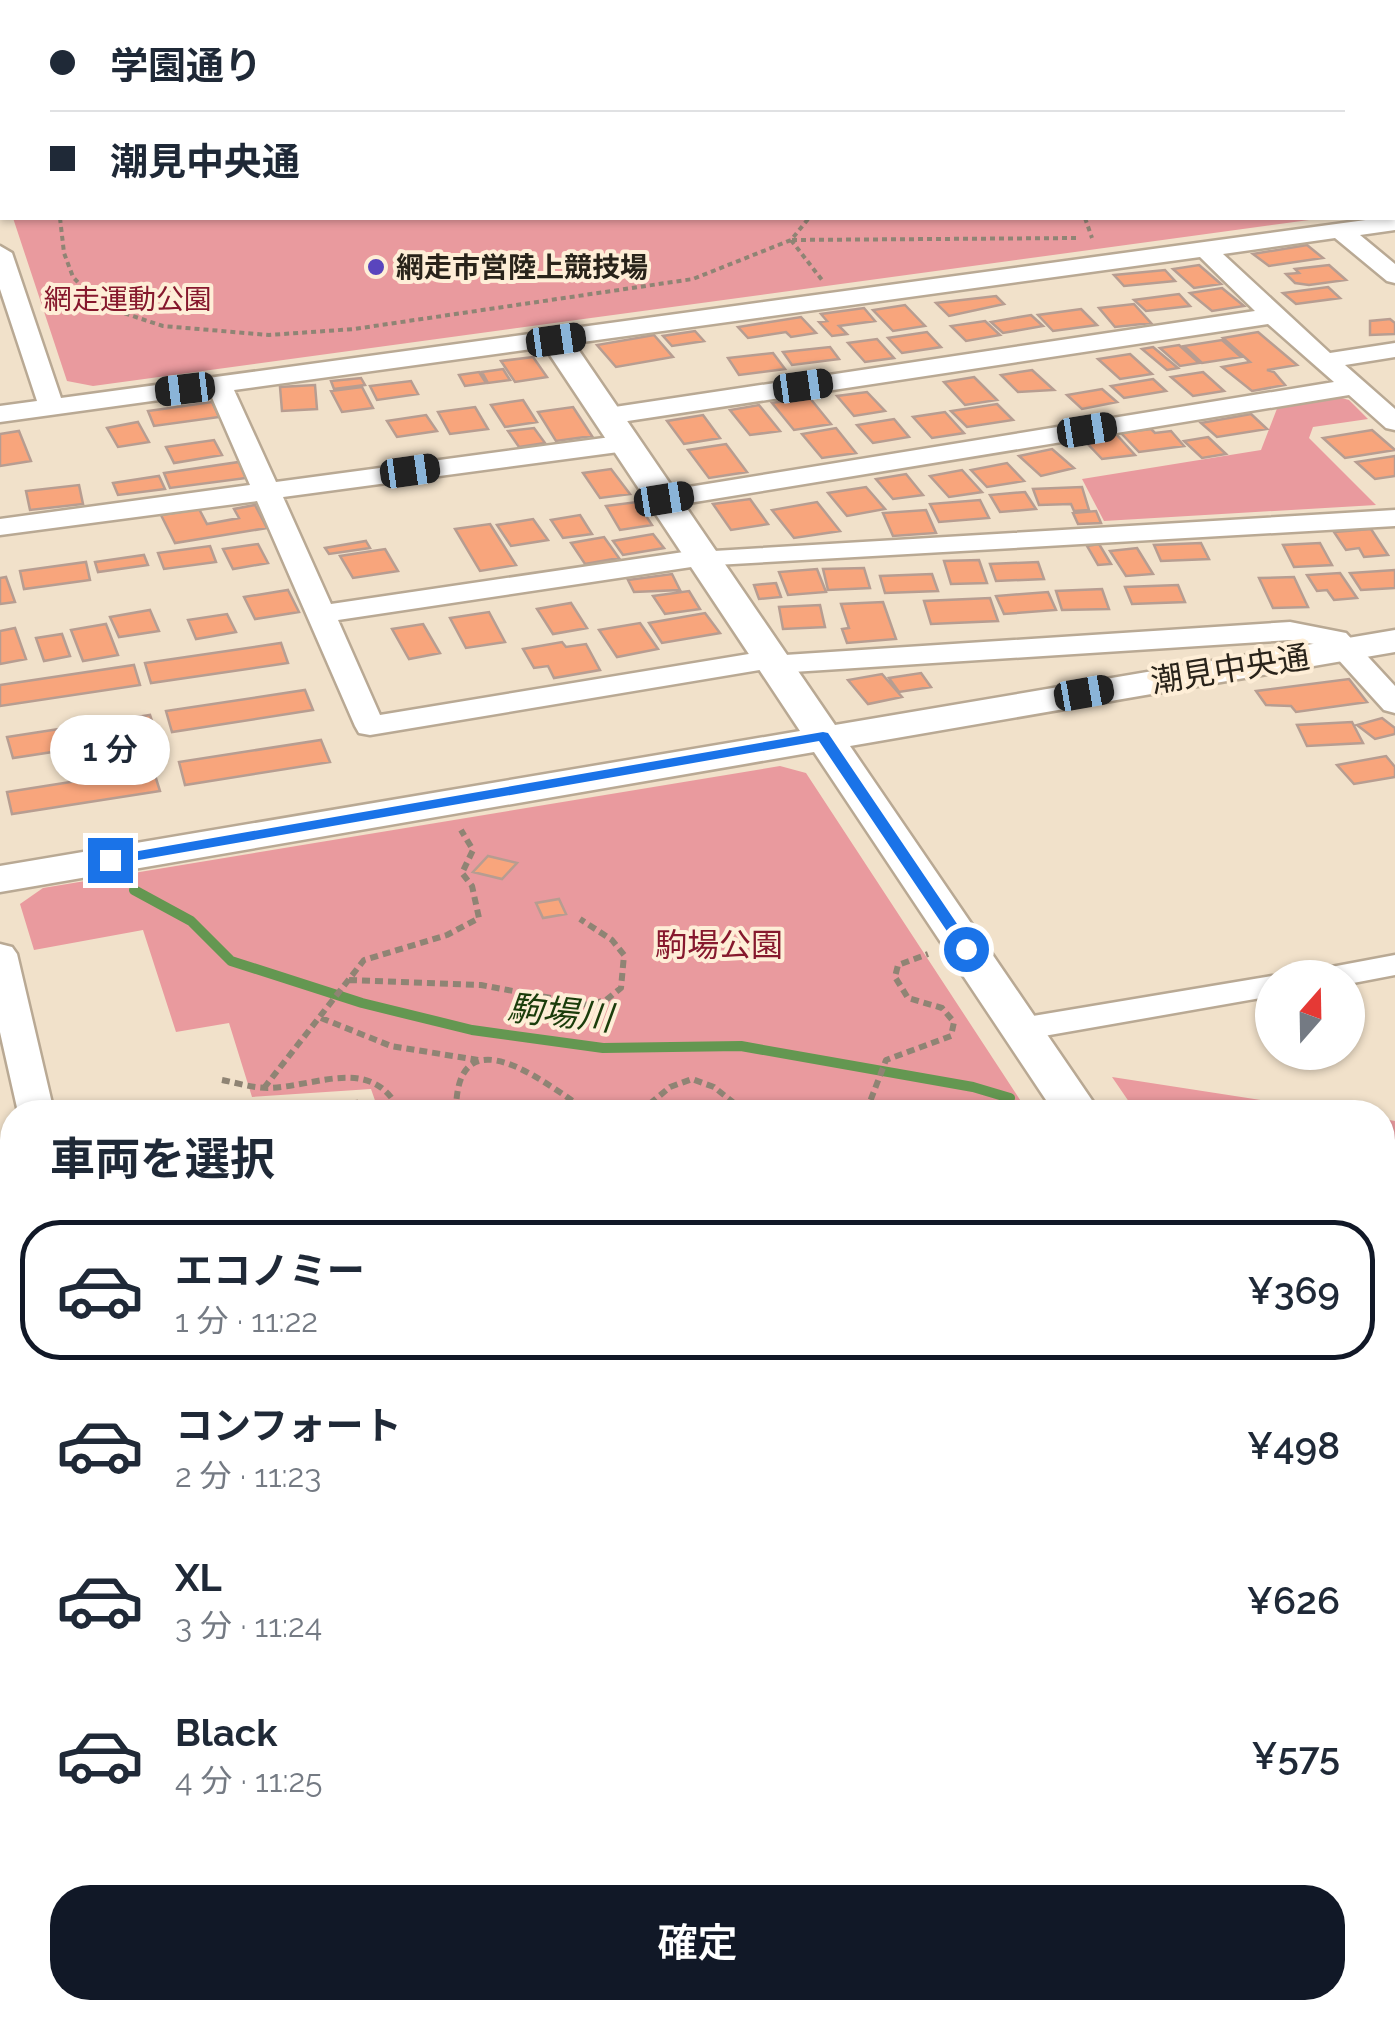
<!DOCTYPE html>
<html lang="ja">
<head>
<meta charset="utf-8">
<style>
	body { margin:0; font-family:Raleway,"Noto Sans JP",sans-serif; background:#f2f2f3; color:#1f2937; height:100vh; display:flex; flex-direction:column; font-size:38px; white-space:nowrap }
	* { box-sizing:border-box; margin:0 }
	p { font-size:32px; color:#747a83 }
	.icon { flex:none; width:55px; height:55px; fill:none; stroke:currentColor; stroke-width:2; stroke-linecap:round; stroke-linejoin:round }
	.map { position:relative; flex:1; overflow:hidden }
	.drawer { position:absolute; left:0px; top:1100px; width:1395px; height:920px; display:flex; flex-direction:column; background:#fff; border-radius:40px 40px 0 0; box-shadow:0 2px 8px #0004 }
	.drawer>* { flex:none }
	.banner { position:absolute; left:0px; top:0px; width:1395px; height:220px; box-shadow:0 2px 8px #0004; display:grid; align-content:center; height:220px; padding:0 50px; background:#fff }
	.needle { width:65px; rotate:20deg }
	.buttons { position:absolute; left:1255px; top:960px; display:grid; gap:20px }
	.buttons a { display:grid; place-items:center; width:110px; height:110px; border-radius:50%; background:#fff; box-shadow:0 2px 8px #0004; font-size:50px }
	.end { position:absolute; width:45px; height:45px; margin:-22px; border:12px solid #1a73e8; background:#fff; box-shadow:0 0 0 5px #fff }
	.from { border-radius:50% }
	.bubble { position:absolute; height:70px; border-radius:35px; background:#fff; box-shadow:0 2px 8px #0004; font-size:32px; font-weight:600; line-height:70px; text-align:center }
	.car { position:absolute; width:30px; height:60px; margin:-30px -15px; border-radius:12px; box-shadow:0 0 8px 2px #0007; background:linear-gradient(#222 24%,#8ab4d8 0 40%,#222 0 76%,#8ab4d8 0 86%,#222 0) }
	.banner b { display:flex; align-items:center; gap:35px; height:95px; font-size:38px }
	.banner b+b { border-top:2px solid #e0e1e3 }
	.banner i { width:25px; height:25px; background:#1f2937 }
	ul { padding:0; list-style:none }
	li { display:flex; align-items:center; gap:30px; height:140px; margin:0 20px 15px; padding:0 30px; border:5px solid transparent; border-radius:40px }
	li div { flex:1 }
	li b { display:block; font-size:38px }
	li em { font-style:normal; font-weight:600 }
	li.selected { border-color:#111827 }
	li>.icon { width:90px; height:90px; stroke-width:1.5 }
	h2 { padding:0 50px; font-size:45px; line-height:120px }
	.button { display:flex; gap:20px; margin-top:auto; padding:20px 50px }
	.button a { flex:1; height:115px; border-radius:40px; background:#111827; color:#fff; font-size:40px; font-weight:600; line-height:115px; text-align:center }
	.map>svg:first-child { display:block }
</style>
</head>
<body>
<div class="map">
<svg width="1395" height="2020" viewBox="0 0 1395 2020">
	<rect width="100%" height="100%" fill="#f1e1ca"/>
	<path fill="#e99a9e" d="M447 0H1310L1314 2H434Z
		M13 218H1324L93 386 67 381Z
		M1338 397 1349 400 1368 419 1313 427 1309 438 1376 505 1104 521 1082 479 1261 450 1278 406Z
		M780 766 806 773 1028 1112H379L371 1089 252 1097 229 1023 176 1032 143 930 34 950 20 904 43 888Z
		M1112 1077 1339 1112H1136Z
		M1383 1119 1395 1121V1398H1382Z
		M467 2008H673L626 2020H471Z"/>
	<g fill="none" stroke-linecap="round" stroke-linejoin="round">
		<path stroke="#649751" stroke-width="10" d="M134 890 191 921 231 961 362 1003 472 1030 603 1048 741 1046 973 1087 1010 1098
			M1382 1231 1395 1238"/>
	</g>
	<path fill="#f8a57c" stroke="#b79d91" stroke-width="2.5" d="M1307 245 1323 258 1269 266 1253 254Z
		M1199 265 1221 284 1194 288 1173 269Z
		M1329 265 1346 280 1309 285 1295 283 1286 274 1299 273 1295 269Z
		M1165 270 1175 281 1124 286 1114 275Z
		M1328 287 1340 298 1296 304 1283 293Z
		M1222 288 1244 306 1212 311 1190 293Z
		M1179 294 1190 306 1146 311 1134 300Z
		M996 296 1004 304 949 316 936 303Z
		M1134 304 1151 323 1115 327 1099 308Z
		M905 305 925 326 893 331 873 310Z
		M864 308 875 321 839 326 847 334 832 336 819 322 827 321 821 314Z
		M1081 309 1097 325 1053 331 1038 315Z
		M1031 315 1043 326 1003 333 991 322Z
		M801 317 816 333 791 337 786 332 748 338 738 327Z
		M1390 319 1395 323V334L1370 335V321Z
		M985 321 1000 335 966 341 951 326Z
		M695 331 704 341 672 346 663 336Z
		M927 332 941 347 902 353 888 338Z
		M1258 332 1297 365 1267 370 1274 372 1285 385 1252 391 1222 367 1250 362 1223 338Z
		M654 335 673 357 616 367 597 345Z
		M877 339 894 358 865 362 848 343Z
		M1222 340 1241 357 1202 363 1184 346Z
		M1179 345 1199 363 1180 366 1160 348Z
		M830 347 839 359 792 365 783 352Z
		M1153 347 1178 368 1167 370 1142 349Z
		M773 353 785 369 739 375 728 358Z
		M1130 354 1152 374 1120 379 1098 359Z
		M533 357 547 377 515 382 501 361Z
		M503 369 510 380 488 383 482 372Z
		M1032 370 1054 390 1018 392 1001 375Z
		M479 372 486 383 465 386 459 375Z
		M1203 372 1224 391 1193 396 1171 377Z
		M974 377 997 400 965 405 944 382Z
		M361 378 365 385 334 389 331 381Z
		M1153 379 1166 391 1124 398 1111 386Z
		M411 381 418 394 377 400 370 386Z
		M315 385 317 409 282 411 280 387Z
		M362 387 373 408 342 412 331 391Z
		M1102 389 1117 402 1082 409 1067 395Z
		M867 392 885 411 854 416 837 396Z
		M809 397 831 424 794 430 772 403Z
		M523 400 537 422 505 427 491 405Z
		M212 402 219 417 154 426 148 411Z
		M997 404 1013 420 967 427 951 411Z
		M759 405 780 431 750 435 730 410Z
		M475 407 488 429 450 434 438 412Z
		M573 407 592 436 556 441 538 412Z
		M945 412 964 433 932 438 913 417Z
		M1251 414 1267 429 1217 437 1201 423Z
		M426 415 437 431 397 437 387 421Z
		M703 415 720 438 684 444 667 421Z
		M894 419 909 437 873 443 857 425Z
		M138 422 149 442 118 447 107 428Z
		M534 428 545 443 519 447 508 431Z
		M836 428 856 453 822 458 802 434Z
		M1151 429 1155 433 1171 431 1184 446 1139 452 1121 433Z
		M1372 430 1395 450 1345 458 1323 438Z
		M19 431 31 461 0 466V434Z
		M1116 434 1135 455 1102 459 1083 439Z
		M1208 437 1226 454 1202 458 1184 441Z
		M214 440 222 455 174 463 166 447Z
		M726 444 747 472 709 478 688 450Z
		M1052 449 1074 468 1041 476 1019 456Z
		M1395 456V476L1375 479 1356 462Z
		M239 462 246 478 170 488 164 473Z
		M1007 463 1024 481 987 487 971 470Z
		M611 469 630 494 600 498 583 473Z
		M962 470 982 492 949 497 930 476Z
		M906 474 923 495 893 499 876 479Z
		M159 476 165 489 118 495 113 483Z
		M79 485 83 504 30 510 26 491Z
		M866 487 885 509 847 516 828 493Z
		M1082 487 1089 510 1074 511 1071 504 1039 505 1033 489Z
		M1025 492 1036 509 1000 512 990 495Z
		M750 499 768 524 731 530 713 504Z
		M980 500 989 518 939 522 930 504Z
		M637 502 652 525 620 530 606 506Z
		M817 502 840 531 794 538 772 510Z
		M255 505 267 528 175 543 161 515 199 509 207 524 239 518 234 509Z
		M926 510 936 533 893 536 883 513Z
		M1096 511 1101 523 1078 524 1073 513Z
		M580 515 592 534 563 538 551 520Z
		M533 519 548 540 511 546 497 525Z
		M490 524 516 565 480 571 455 529Z
		M1371 529 1388 555 1364 557 1359 548 1346 550 1334 532Z
		M653 534 664 548 623 555 613 541Z
		M604 537 619 558 585 564 571 543Z
		M366 541 370 548 329 554 325 548Z
		M1201 543 1209 559 1161 561 1154 545Z
		M1320 543 1332 565 1294 567 1283 545Z
		M258 544 268 563 233 569 223 549Z
		M1099 544 1111 564 1098 565 1087 546Z
		M210 546 216 562 164 569 158 553Z
		M1137 548 1153 574 1126 576 1110 551Z
		M385 549 398 571 353 578 340 556Z
		M144 555 148 565 98 572 95 562Z
		M979 560 987 583 951 584 944 561Z
		M86 562 90 580 24 589 20 571Z
		M1038 562 1044 579 996 581 990 564Z
		M864 568 870 588 828 590 823 569Z
		M817 569 826 592 788 595 779 572Z
		M1395 570V588L1361 590 1350 573Z
		M1340 573 1357 598 1334 600 1327 590 1317 591 1307 575Z
		M672 574 680 590 634 592 628 580Z
		M932 574 938 591 885 593 880 576Z
		M6 577 15 602 0 604V578Z
		M1294 577 1308 607 1273 608 1259 578Z
		M776 583 781 597 759 599 754 585Z
		M1178 585 1185 602 1132 604 1125 587Z
		M1102 589 1109 609 1062 610 1056 591Z
		M288 590 299 612 255 619 244 597Z
		M689 591 700 609 665 614 653 596Z
		M1048 592 1056 610 1004 614 996 596Z
		M990 598 998 621 931 624 924 601Z
		M883 602 896 639 847 643 842 629 849 628 841 604Z
		M571 603 587 628 553 634 537 609Z
		M820 605 825 627 783 629 779 607Z
		M150 610 159 631 119 637 110 617Z
		M489 612 505 642 466 648 450 618Z
		M705 613 720 633 662 643 649 623Z
		M227 614 236 632 196 639 188 620Z
		M640 623 658 649 617 657 599 630Z
		M106 624 118 655 83 661 71 630Z
		M423 624 440 653 409 659 392 629Z
		M15 628 26 659 0 664V631Z
		M62 634 70 656 44 661 36 638Z
		M562 642 566 647 586 644 600 670 554 678 548 666 534 668 523 649Z
		M281 643 288 663 151 683 145 663Z
		M134 665 140 685 0 706V685Z
		M921 673 931 687 899 692 889 678Z
		M882 674 902 697 868 704 848 680Z
		M1349 679 1367 702 1296 712 1291 706 1266 705 1256 691Z
		M305 690 313 710 172 732 166 711Z
		M150 715 157 736 13 758 7 737Z
		M1382 718 1395 728V734L1375 739 1357 725Z
		M1352 722 1363 743 1307 746 1297 725Z
		M321 740 330 762 185 785 179 762Z
		M1386 756 1395 767V777L1354 784 1337 765Z
		M153 769 160 791 12 814 7 792Z
		M488 856 517 863 502 879 473 872Z
		M559 899 566 914 543 918 536 903Z
		M357 1101 361 1112H299Z
		M1382 1634 1395 1654V1752L1382 1755Z
		M12 1658V1736L0 1732V1661Z
		M12 1836V1915L0 1839Z
		M12 1918V1967L0 1970V1921Z
		M274 2008H354L308 2020H277Z
		M750 2008H800L805 2020H733L730 2013Z
		M998 2008H1073L1080 2020H1004Z"/>
	<g fill="none" stroke-linecap="round" stroke-linejoin="round">
		<g stroke="#b9a994" stroke-width="4">
			<path id="service" d="M0 1373 7 1375 12 1381V1401L5 1399 0 1393Z"/>
		</g>
		<g stroke="#b9a994" stroke-width="5">
			<path id="minor" d="M120 0H142L144 2H122Z
				M1392 33H1395V45H1392Z
				M1392 61 1395 62V74H1392Z
				M1395 216V230L1360 235 1395 264V283L1387 281 1335 238 1223 254 1330 353 1395 343V357L1345 365 1395 409V430L1386 428 1349 395 664 507 650 499 664 491 1334 382 1268 324 608 424 595 416 608 408 1255 311 1200 257 234 390 276 482 626 435 639 443 626 451 283 497 331 604 704 549 714 551 1395 510V526L698 566 338 620 380 715 773 650 785 655 1290 622 1346 633 1395 686V713L1384 710 1326 646 1290 640 777 673 766 669 370 735 359 733 355 726 257 501 0 535V519L250 485 210 393 0 422V406L37 401 0 289V246L12 253 61 398Z
				M0 944 12 947 17 954 54 1112H18L0 1032Z
				M1395 955V975L1348 984V978H1305L1310 971Z
				M1272 976 1280 978H1272V996L1021 1040 1009 1037 1003 1029 1009 1021 1021 1018Z
				M12 1982V2008H35L30 2019 0 2020V1985Z
				M147 2008H197L200 2020H150Z
				M403 2008H453L457 2020H407Z
				M829 2008H879L884 2020H834Z"/>
		</g>
		<g stroke="#b9a994" stroke-width="5">
			<path id="tertiary" d="M556 330 567 333 835 725 1395 630V652L850 746 1100 1112H1054L814 752 0 892V866L800 731 540 340 545 333Z
				M1382 1552 1395 1556V1613L1382 1609Z
				M12 1570V1612L0 1615V1573Z"/>
		</g>
		<g stroke="#b9a994" stroke-width="5">
			<path id="secondary" d="M2 66V84L0 85V67Z"/>
		</g>
		<path stroke="#8f8474" stroke-width="4" stroke-dasharray="5 4" stroke-linecap="butt" d="M1057 0 1061 2
			M1083 2 1107 0
			M60 218 64 253 73 277 99 305 163 326 269 335 354 329 693 279 791 240 809 218
			M1085 218 1092 238
			M791 240 822 280
			M792 240 1079 238"/>
		<path stroke="#8f8474" stroke-width="6" stroke-dasharray="8 5" stroke-linecap="butt" d="M349 980 481 985 588 1005 606 1000 621 988 624 955 612 940 580 919
			M321 1018 391 1046 478 1060
			M222 1080C237 1083 253 1088 268 1088 316 1087 373 1054 400 1112
			M264 1088 364 960 447 935 479 918 472 886 462 873 473 850 461 830
			M456 1112C456 1008 550 1087 589 1112
			M640 1112 670 1087 692 1079 714 1087 745 1112
			M866 1112 886 1060 951 1036 954 1022 942 1008 908 998 895 977 898 965 928 954
			M1382 1207 1395 1216
			M1382 1242 1395 1247"/>
		<use href="#service" fill="#fff" fill-rule="evenodd"/>
		<use href="#minor" fill="#fff" fill-rule="evenodd"/>
		<use href="#tertiary" fill="#fff" fill-rule="evenodd"/>
		<use href="#secondary" fill="#fff" fill-rule="evenodd"/>
	</g>
	<path fill="#1a73e8" d="M823 732 828 733 974 949 972 952H961L819 741 110 865 103 860 110 856Z"/>
	<circle fill="#5a45bd" stroke="#feeed7" stroke-width="4" cx="376" cy="267" r="10"/>
	<g text-anchor="middle" stroke-width="8" stroke-linejoin="round" paint-order="stroke">
		<g font-size="28" font-weight="bold" fill="#29231a" stroke="#feeed7" text-anchor="start">
			<text x="396" y="277">網走市営陸上競技場</text>
		</g>
		<g font-size="28" fill="#86182d" stroke="#feeed7">
			<text x="128" y="309">網走運動公園</text>
		</g>
		<g font-size="32" fill="#29231a" stroke="#feeed7">
			<text transform="translate(1230 669) rotate(-9)" y="11">潮見中央通</text>
		</g>
		<g font-size="32" fill="#86182d" stroke="#feeed7">
			<text x="719" y="956">駒場公園</text>
		</g>
		<g font-size="35" font-style="italic" fill="#1b3d0b" stroke="#feeed7">
			<text transform="translate(560 1013) rotate(6)" y="12">駒場川</text>
		</g>
	</g>
</svg>
<div class="buttons">
<a><svg class="needle" viewBox="-14 -14 28 28"><path d="M0-13l5 13h-10z" fill="#e53935"/><path d="M0 13l5-13h-10z" fill="#747a83"/></svg></a>
</div>
<i class="end from" style="left:966px;top:949px"></i>
<i class="end" style="left:110px;top:860px"></i>
<div class="bubble" style="left:50px;top:715px;width:120px">1 分</div>
<i class="car" style="left:556px;top:340px;rotate:82deg"></i>
<i class="car" style="left:803px;top:386px;rotate:82deg"></i>
<i class="car" style="left:185px;top:389px;rotate:263deg"></i>
<i class="car" style="left:1087px;top:430px;rotate:81deg"></i>
<i class="car" style="left:410px;top:471px;rotate:82deg"></i>
<i class="car" style="left:664px;top:499px;rotate:81deg"></i>
<i class="car" style="left:1084px;top:693px;rotate:80deg"></i>
<div class="banner">
<b><i class="from"></i>学園通り</b>
<b><i></i>潮見中央通</b>
</div>
<section class="drawer">
<h2>車両を選択</h2>
<ul>
<li class="selected"><svg class="icon" aria-label="car" viewBox="0 0 24 24"><path d="M5 17H2v-5l4-1 3-4h7l3 4 3 1v5h-3M9 17h6M6 11h13"/><circle cx="7" cy="17" r="2"/><circle cx="17" cy="17" r="2"/></svg><div><b>エコノミー</b><p>1 分 · 11:22</p></div><em>¥369</em></li>
<li><svg class="icon" aria-label="car" viewBox="0 0 24 24"><path d="M5 17H2v-5l4-1 3-4h7l3 4 3 1v5h-3M9 17h6M6 11h13"/><circle cx="7" cy="17" r="2"/><circle cx="17" cy="17" r="2"/></svg><div><b>コンフォート</b><p>2 分 · 11:23</p></div><em>¥498</em></li>
<li><svg class="icon" aria-label="car" viewBox="0 0 24 24"><path d="M5 17H2v-5l4-1 3-4h7l3 4 3 1v5h-3M9 17h6M6 11h13"/><circle cx="7" cy="17" r="2"/><circle cx="17" cy="17" r="2"/></svg><div><b>XL</b><p>3 分 · 11:24</p></div><em>¥626</em></li>
<li><svg class="icon" aria-label="car" viewBox="0 0 24 24"><path d="M5 17H2v-5l4-1 3-4h7l3 4 3 1v5h-3M9 17h6M6 11h13"/><circle cx="7" cy="17" r="2"/><circle cx="17" cy="17" r="2"/></svg><div><b>Black</b><p>4 分 · 11:25</p></div><em>¥575</em></li>
</ul>
<div class="button"><a>確定</a></div>
</section>
</div>
</body>
</html>
